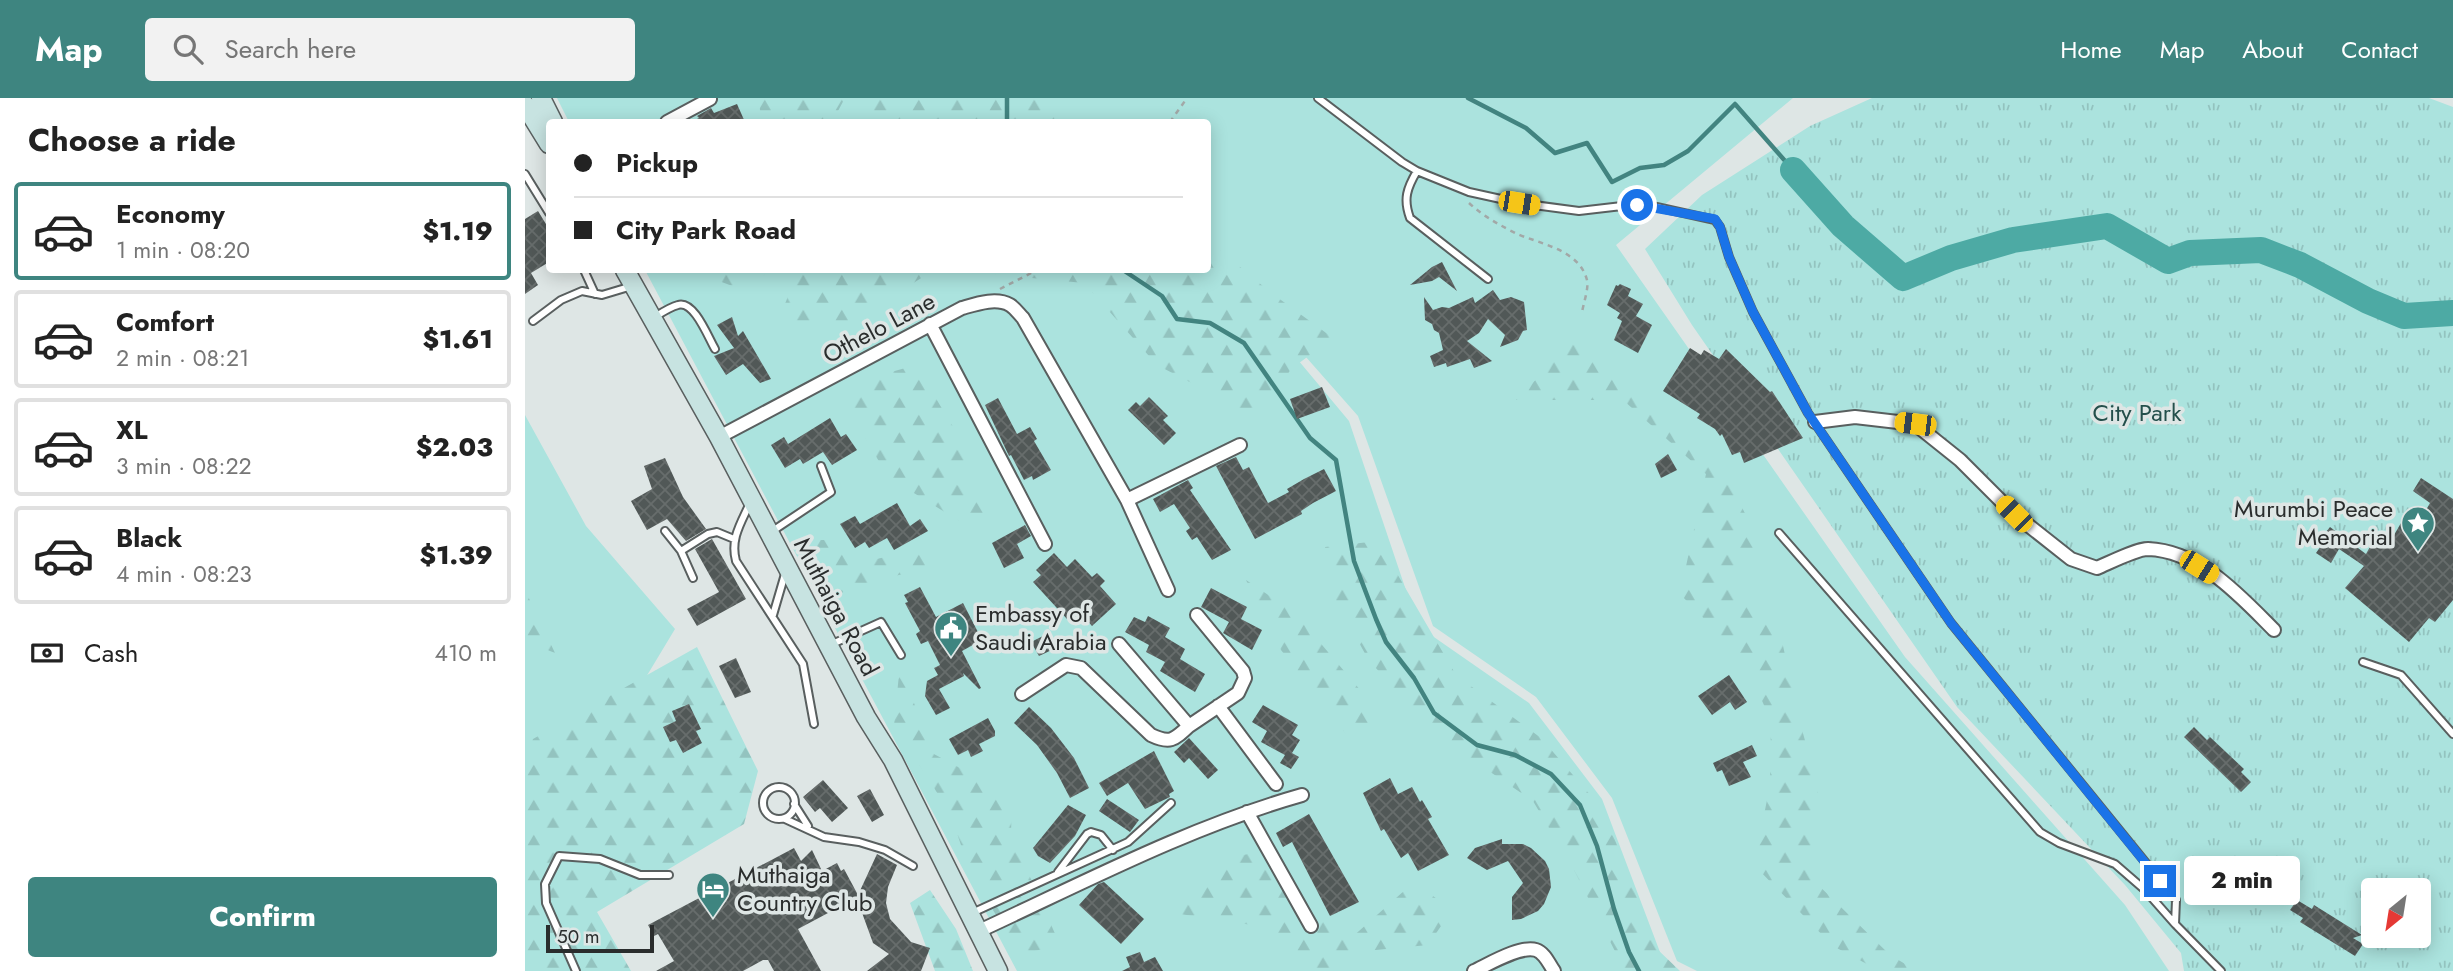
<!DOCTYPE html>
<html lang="en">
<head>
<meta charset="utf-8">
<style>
	body { margin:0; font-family:Jost,sans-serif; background:#f2f2f2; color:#222; height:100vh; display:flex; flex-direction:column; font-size:26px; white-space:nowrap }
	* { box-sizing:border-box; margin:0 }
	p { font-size:23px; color:#767676 }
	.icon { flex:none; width:38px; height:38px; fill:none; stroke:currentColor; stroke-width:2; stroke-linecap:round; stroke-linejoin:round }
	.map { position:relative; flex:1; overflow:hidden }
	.panel { display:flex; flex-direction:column; background:#fff; width:525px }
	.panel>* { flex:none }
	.banner { position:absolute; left:21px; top:21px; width:665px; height:154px; border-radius:7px; box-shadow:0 4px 18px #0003; display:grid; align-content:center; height:154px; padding:0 28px; background:#fff }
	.needle { width:46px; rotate:210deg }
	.controls { position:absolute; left:1836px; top:780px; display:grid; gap:14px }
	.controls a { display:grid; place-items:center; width:70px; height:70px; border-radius:7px; background:#fff; box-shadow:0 4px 18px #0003; font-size:35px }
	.scale { position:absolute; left:21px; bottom:18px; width:108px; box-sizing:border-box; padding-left:7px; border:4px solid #2a2d2d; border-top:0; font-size:19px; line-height:24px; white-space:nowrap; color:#2a2d2d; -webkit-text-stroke:5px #dee6e5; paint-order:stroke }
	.end { position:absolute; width:32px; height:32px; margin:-16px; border:9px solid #1a73e8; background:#fff; box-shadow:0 0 0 4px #fff }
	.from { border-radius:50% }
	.bubble { position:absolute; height:49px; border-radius:7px; background:#fff; box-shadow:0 4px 18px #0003; font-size:23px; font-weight:800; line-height:49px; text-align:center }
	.car { position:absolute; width:21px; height:42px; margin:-21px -10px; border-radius:9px; box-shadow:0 0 5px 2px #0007; background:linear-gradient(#f5c518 24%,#345 0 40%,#f5c518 0 76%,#345 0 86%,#f5c518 0) }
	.banner b { display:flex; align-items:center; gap:24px; height:66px; font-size:26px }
	.banner b+b { border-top:2px solid #e0e0e0 }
	.banner i { width:18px; height:18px; background:#222 }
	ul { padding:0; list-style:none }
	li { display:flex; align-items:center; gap:21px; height:98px; margin:0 14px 10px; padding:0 14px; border:4px solid #e0e0e0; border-radius:7px }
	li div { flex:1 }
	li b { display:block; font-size:26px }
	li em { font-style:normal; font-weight:800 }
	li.current { border-color:#3e8580 }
	li>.icon { width:63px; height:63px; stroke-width:1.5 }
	h2 { padding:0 28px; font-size:32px; line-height:84px }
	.pay { display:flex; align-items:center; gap:18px; height:77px; padding:0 28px; font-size:26px }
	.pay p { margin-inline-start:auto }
	.button { display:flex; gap:14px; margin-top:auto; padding:14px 28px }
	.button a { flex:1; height:80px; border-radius:7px; background:#3e8580; color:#fff; font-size:28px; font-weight:800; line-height:80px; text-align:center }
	header { display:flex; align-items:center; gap:42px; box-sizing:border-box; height:98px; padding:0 35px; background:#3e8580; color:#fff }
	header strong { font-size:33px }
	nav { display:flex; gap:38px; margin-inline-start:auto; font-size:24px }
	.search { width:490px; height:63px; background:#f2f2f2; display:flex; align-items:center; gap:18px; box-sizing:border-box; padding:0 24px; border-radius:7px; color:#767676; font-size:26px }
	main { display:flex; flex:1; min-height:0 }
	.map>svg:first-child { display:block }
</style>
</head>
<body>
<header>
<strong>Map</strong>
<div class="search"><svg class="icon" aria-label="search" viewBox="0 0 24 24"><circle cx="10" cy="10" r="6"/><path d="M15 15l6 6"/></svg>Search here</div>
<nav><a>Home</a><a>Map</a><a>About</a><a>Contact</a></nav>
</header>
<main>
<section class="panel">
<h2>Choose a ride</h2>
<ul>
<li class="current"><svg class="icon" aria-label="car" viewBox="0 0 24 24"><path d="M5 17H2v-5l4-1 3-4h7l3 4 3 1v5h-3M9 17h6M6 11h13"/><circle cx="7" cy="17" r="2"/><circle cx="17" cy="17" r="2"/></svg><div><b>Economy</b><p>1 min · 08:20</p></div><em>$1.19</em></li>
<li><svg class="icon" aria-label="car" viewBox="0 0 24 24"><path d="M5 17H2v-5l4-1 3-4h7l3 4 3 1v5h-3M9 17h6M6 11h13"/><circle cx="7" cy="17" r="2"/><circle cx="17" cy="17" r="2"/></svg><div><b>Comfort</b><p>2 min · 08:21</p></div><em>$1.61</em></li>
<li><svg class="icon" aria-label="car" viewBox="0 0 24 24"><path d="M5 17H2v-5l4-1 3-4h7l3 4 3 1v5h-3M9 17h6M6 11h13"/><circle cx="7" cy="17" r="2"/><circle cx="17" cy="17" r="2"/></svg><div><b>XL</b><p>3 min · 08:22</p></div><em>$2.03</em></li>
<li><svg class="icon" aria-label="car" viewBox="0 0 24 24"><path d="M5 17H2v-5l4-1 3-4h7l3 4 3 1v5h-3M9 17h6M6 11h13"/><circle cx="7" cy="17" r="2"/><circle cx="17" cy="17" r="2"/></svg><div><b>Black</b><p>4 min · 08:23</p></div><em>$1.39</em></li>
</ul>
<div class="pay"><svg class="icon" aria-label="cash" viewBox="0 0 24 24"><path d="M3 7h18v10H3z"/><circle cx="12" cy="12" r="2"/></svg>Cash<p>410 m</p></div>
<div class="button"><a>Confirm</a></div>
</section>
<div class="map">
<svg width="1928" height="873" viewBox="0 0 1928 873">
	<defs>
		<pattern id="forest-firs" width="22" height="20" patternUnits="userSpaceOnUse" patternTransform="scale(1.75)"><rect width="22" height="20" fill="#abe3de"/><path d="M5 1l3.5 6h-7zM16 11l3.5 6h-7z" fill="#93c3bf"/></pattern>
		<pattern id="park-tufts" width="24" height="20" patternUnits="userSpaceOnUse" patternTransform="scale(1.75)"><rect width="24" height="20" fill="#abe3de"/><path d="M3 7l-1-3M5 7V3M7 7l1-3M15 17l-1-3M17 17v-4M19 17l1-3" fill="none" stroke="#93c3bf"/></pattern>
		<pattern id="building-cross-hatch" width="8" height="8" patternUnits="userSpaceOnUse" patternTransform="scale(1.75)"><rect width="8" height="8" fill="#515857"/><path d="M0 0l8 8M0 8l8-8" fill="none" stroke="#676d6c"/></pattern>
	</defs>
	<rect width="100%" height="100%" fill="#dee6e5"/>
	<path fill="#abe3de" d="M32 0H516L513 24H44Z
		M524 0H1268L1091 147 1380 559 1600 807 1644 873H1172L1152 863 1087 700 1011 599 908 528 833 318 773 250 682 172V24H520Z
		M120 172H640L768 256 824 323 893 528 1004 605 1077 701 1141 870 1147 873H492Z
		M0 317 61 428 150 531 15 755 69 873H0Z"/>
	<path fill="url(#forest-firs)" d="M233 0H320L307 24H237Z
		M355 0H528L550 24H338L341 13Z
		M683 142 745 194 808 240 766 271 734 320 632 267 559 185 423 172H682Z
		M164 172H245L221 193Z
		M274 172H409L320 228 252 225Z
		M1049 243 1094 273 1193 362 1240 455 1206 487 1255 534 1274 621 1293 689 1285 779 1365 857 1392 873H1355L1308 848 1229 767 1245 687 1246 623 1219 562 1155 496 1181 376 1098 302H991Z
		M391 267 425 324 450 360 419 379 472 410 444 429 363 379 319 303 359 276Z
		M271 442H306L338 464 392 452 409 468 335 487 300 502Z
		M853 443 931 577 1016 640 1079 713 1131 850 1155 873H1100L1050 774 1008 703 908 635 843 561 810 501 800 449Z
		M721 482 770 515 858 619 824 640 756 552Z
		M0 492 30 555 0 543Z
		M172 549 233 673 219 726 72 814 106 873H7L0 858V666L8 641Z
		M375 566 407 655 487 698 486 736 535 847 497 856 448 782 425 715 369 627Z
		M741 753 780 808 825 841 889 784 927 812 903 847 809 856 808 873H790L740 829 642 814 695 761Z
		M405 792 431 831 448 873H410L385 805Z"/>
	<path fill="url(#park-tufts)" fill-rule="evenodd" d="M1347 0H1904L1928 9V873H1659L1656 855 1600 787 1432 609 1167 227 1120 151 1177 97 1285 28ZM1848 793H1894V838H1848Z"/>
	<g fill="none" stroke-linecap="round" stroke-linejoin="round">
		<path stroke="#428480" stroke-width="4.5" d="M943 0 1001 30 1030 55 1062 45 1087 84 1115 70 1139 67 1163 53 1210 6 1268 72
			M482 24V0
			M598 172 637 198 652 221 685 225 719 245 785 340 811 362 829 463 851 521 861 544 889 580 909 615 952 647 990 657 1026 676 1055 707 1072 748 1089 811 1104 854 1114 873"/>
		<path stroke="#4daaa4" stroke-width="26" d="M1268 72 1318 128 1378 180 1426 160 1488 142 1582 128 1643 163 1665 155 1736 152 1775 167 1843 203 1879 218 1928 215"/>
	</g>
	<path fill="url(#building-cross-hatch)" d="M212 6 220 24H166L174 20 172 18 186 10 189 15Z
		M13 113 24 131V164L6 175 13 187 0 196V121Z
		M917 164 932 193 914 179 907 183 885 187 907 169Z
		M1095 186 1106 191 1103 198 1118 206 1111 218 1127 227 1113 255 1089 242 1097 223 1092 220 1095 215 1082 207 1091 187 1093 188Z
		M968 192 975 202 986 199 999 204 1002 232 998 233 993 242 975 249 980 237 963 221 954 235 942 243 967 263 949 270 945 261 922 269 921 265 909 269 905 258 918 252 914 235 909 232 907 226 900 222 899 199 908 212 917 209 924 210 948 199 950 205Z
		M207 219 213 238 218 233 246 281 235 285 218 266 201 277 189 258 209 250 192 227Z
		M1165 250 1176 257 1179 252 1194 261 1201 251 1245 294 1247 293 1278 340 1219 365 1215 354 1207 357 1197 336 1195 338 1190 331 1172 320 1175 316 1138 293Z
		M797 289 805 309 772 321 765 301Z
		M624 299 643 318 638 322 651 335 639 347 603 312 611 304 615 308Z
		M473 300 492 336 505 329 512 341 509 343 526 372 508 382 507 378 499 382 486 357 484 358 460 307Z
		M305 320 316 339 321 336 332 352 307 367 298 354 278 366 275 361 260 370 246 347 259 339 263 346Z
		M1143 356 1152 372 1136 380 1130 366Z
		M711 359 718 372 724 369 743 405 764 394 762 391 779 381 799 371 811 393 788 405 776 413 777 416 730 441 691 368Z
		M140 360 158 399 181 431 161 443 142 421 122 432 106 403 127 391 119 368Z
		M1896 380 1928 401V502L1910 524 1904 520 1884 544 1820 490 1839 468 1814 451 1806 465 1791 455 1800 442 1797 439 1805 429 1841 456 1852 436 1865 444 1880 418 1893 426 1905 405 1888 393Z
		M663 382 668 390 665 392 706 452 687 462 672 439 667 442 661 433 665 430 649 406 635 414 628 401Z
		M372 405 385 428 395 421 403 433 369 452 362 440 344 450 340 444 330 450 315 426 330 418 335 426Z
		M500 427 506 438 492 446 499 460 479 470 467 445Z
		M187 441 221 501 172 528 162 511 194 494 170 451Z
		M529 455 542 469 550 461 567 479 572 475 580 483 575 488 591 506 567 528 556 516 552 520 548 515 542 521 508 484 516 477 511 472Z
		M395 489 411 519 438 505 457 542 437 553 456 590 454 591 438 575 439 578 414 591 425 610 411 617 400 598 402 583 413 577 409 570 415 567 403 543 396 546 391 536 395 533 380 505 383 504 379 497Z
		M686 490 722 509 716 521 737 532 727 552 698 535 704 524 676 509Z
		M623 518 645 530 640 539 660 551 655 561 680 576 670 594 635 573 640 564 621 554 624 547 600 534 609 519 620 524Z
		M524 535 531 550 514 558 506 544Z
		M211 560 226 594 210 600 194 568Z
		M1204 577 1222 604 1210 612 1205 604 1187 617 1173 598Z
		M164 606 176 631 171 633 177 645 158 655 151 642 145 644 138 629 151 623 147 613Z
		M738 607 773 627 767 637 775 642 767 655 774 659 766 671 755 665 760 657 736 644 742 633 727 624Z
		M504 609 526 630 549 660 564 690 545 700 532 675 512 647 489 625Z
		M463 620 470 633V638L454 646 458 653 446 659 443 652 433 657 424 641Z
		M1669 629 1682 642 1685 639 1719 671 1716 674 1726 684 1716 694 1659 639Z
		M664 640 693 672 683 681 664 660 659 665 649 654Z
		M1227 647 1232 658 1218 664 1226 679 1204 688 1197 672 1192 674 1188 665Z
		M629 653 649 693 644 696 645 699 620 711 603 685 582 698 574 685Z
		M865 680 873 696 887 689 895 704 897 702 907 719 903 721 924 757 893 773 883 755 876 760 859 731 856 733 838 695Z
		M298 682 323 710 307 724 295 710 290 714 278 699Z
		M345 691 359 717 347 724 332 698Z
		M582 701 614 722 605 734 574 713Z
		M543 707 561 717 550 738 525 765 513 758 508 750Z
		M784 716 834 804 805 818 767 744 758 749 751 735Z
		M977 741V746H998L1006 750 1020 763 1024 771 1026 789 1019 806 1013 813 996 821 987 822V799L998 785 983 763 962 772 942 760 950 750Z
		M269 750 276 763 287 752 297 773 312 765 316 773 319 771 333 797 352 756 372 767 363 789 361 805 365 821 386 844 405 850 396 873H342L364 856 348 845 332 801 333 799 273 831 296 873H249L243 862H238L218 873H131L149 863 133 836 129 838 123 827Z
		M579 784 619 821 596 846 554 807 573 786Z
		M1772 802 1787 811 1789 807 1837 837 1828 840 1838 846 1830 858 1775 824 1778 820 1765 812Z
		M615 854 619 864 630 859 638 873H597L605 869 601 859Z"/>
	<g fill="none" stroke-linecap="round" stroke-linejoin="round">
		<g stroke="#595f5f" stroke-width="10">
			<path id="service" d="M793 0 877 64 892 73 944 94 994 105 1054 113 1097 108H1127L1190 122 1195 129 1204 159 1228 214 1283 315 1426 525 1651 802 1650 826 1696 873
				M892 73C882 90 878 101 885 120L963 181
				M0 76 24 115
				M59 172 70 196
				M128 220C136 215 145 209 153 207 169 202 183 239 190 251
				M8 223 36 202 57 193 77 197 107 188
				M225 405C216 425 205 441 211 463L278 566 289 626
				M140 433 156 453 168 480
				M246 434 306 394 296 368
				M1254 435 1515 734 1534 745 1590 766 1620 792 1650 826
				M156 453 183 436 192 434 209 441
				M248 517 260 476
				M305 547 356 524 376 557
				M1838 564 1876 577 1928 636
				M238 705a16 16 0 1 1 32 0a16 16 0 1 1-32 0Z
				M269 706 283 728
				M260 721 299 739 334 744 360 752 388 768
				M533 774 562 736 566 734 576 737 588 752
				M447 815 603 744 646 705
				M51 873 21 805 20 786 34 758 75 761 115 777H144"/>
		</g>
		<g stroke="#595f5f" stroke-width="16">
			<path id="minor" d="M142 24 185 1
				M405 226 520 446
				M1290 324 1330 319 1390 326 1435 362 1489 416 1546 461 1572 470C1584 465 1611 451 1623 451 1675 453 1715 498 1749 532
				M194 339 437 210C451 206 471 199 485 207 490 210 494 216 498 220L602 402 643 492
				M602 402 715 347
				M497 596 541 567 556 570 626 637C645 646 649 642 664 628L594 546
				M693 608 751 686
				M664 628 713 595 720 580 718 573 672 517
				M722 714 786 828
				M452 834C558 785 664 729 777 697
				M949 873C964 866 996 847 1011 852 1020 855 1024 866 1029 873"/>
		</g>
		<g stroke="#595f5f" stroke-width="21">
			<path id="secondary" d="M16 0 28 24
				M0 7 24 46
				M100 172 194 339 341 619 368 662 473 873"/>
		</g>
		<path stroke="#a2a8a7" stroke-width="2.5" stroke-dasharray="5 5" stroke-linecap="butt" d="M645 24 662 0
			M944 105C958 118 973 126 990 135 1014 146 1054 151 1062 182 1064 191 1058 206 1057 215
			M475 191 512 172"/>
		<use href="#service" stroke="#fff" stroke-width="6"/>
		<use href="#minor" stroke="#fff" stroke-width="12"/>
		<use href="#secondary" stroke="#c7e3e1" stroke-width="18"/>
	</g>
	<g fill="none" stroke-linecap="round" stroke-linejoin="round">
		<path stroke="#1a73e8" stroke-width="9" d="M1112 107 1185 120 1190 121 1195 129 1204 159 1228 214 1283 315 1426 525 1635 783"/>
	</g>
	<defs>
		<g id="sight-pin" transform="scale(1.75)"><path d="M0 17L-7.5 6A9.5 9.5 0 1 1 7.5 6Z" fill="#3e8580" stroke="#dee6e5"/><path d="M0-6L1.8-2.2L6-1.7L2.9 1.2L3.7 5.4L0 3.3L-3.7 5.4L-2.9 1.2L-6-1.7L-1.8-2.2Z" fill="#fff"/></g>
		<g id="civic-pin" transform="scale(1.75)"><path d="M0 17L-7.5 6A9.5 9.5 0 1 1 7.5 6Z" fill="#3e8580" stroke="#dee6e5"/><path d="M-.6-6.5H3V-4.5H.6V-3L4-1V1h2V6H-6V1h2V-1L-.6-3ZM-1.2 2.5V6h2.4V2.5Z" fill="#fff"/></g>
		<g id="hotel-pin" transform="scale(1.75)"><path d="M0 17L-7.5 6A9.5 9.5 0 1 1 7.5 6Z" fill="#3e8580" stroke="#dee6e5"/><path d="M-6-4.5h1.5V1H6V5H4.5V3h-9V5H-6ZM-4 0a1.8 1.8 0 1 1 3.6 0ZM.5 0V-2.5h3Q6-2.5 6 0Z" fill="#fff"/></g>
	</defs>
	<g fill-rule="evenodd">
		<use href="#sight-pin" x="1893" y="425"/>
		<use href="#civic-pin" x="426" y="530"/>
		<use href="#hotel-pin" x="188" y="791"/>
	</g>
	<g text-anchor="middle" stroke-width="7" stroke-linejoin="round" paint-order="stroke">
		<g font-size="24" fill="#2a2d2d" stroke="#dee6e5">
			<text transform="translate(354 230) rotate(-28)" y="8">Othelo Lane</text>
			<text transform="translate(311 509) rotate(62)" y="8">Muthaiga Road</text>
		</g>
		<g font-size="24" fill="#244f4b" stroke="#dee6e5">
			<text x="1612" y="323">City Park</text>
		</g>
		<g font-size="24" fill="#2a2d2d" stroke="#dee6e5" text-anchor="start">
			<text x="1868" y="419" text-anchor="end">Murumbi Peace<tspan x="1868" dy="28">Memorial</tspan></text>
			<text x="450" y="524">Embassy of<tspan x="450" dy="28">Saudi Arabia</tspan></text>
			<text x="212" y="785">Muthaiga<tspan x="212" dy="28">Country Club</tspan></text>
		</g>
	</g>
</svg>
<div class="controls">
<a><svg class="needle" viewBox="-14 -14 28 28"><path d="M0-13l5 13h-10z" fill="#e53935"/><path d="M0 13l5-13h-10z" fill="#767676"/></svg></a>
</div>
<div class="scale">50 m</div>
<i class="end from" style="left:1112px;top:107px"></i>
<i class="end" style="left:1635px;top:783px"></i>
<div class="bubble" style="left:1659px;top:758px;width:116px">2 min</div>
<i class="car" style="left:994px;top:105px;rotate:99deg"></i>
<i class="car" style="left:1390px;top:326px;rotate:277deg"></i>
<i class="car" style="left:1489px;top:416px;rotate:315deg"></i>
<i class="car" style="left:1674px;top:469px;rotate:122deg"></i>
<div class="banner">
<b><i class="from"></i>Pickup</b>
<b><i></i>City Park Road</b>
</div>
</div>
</main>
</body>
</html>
